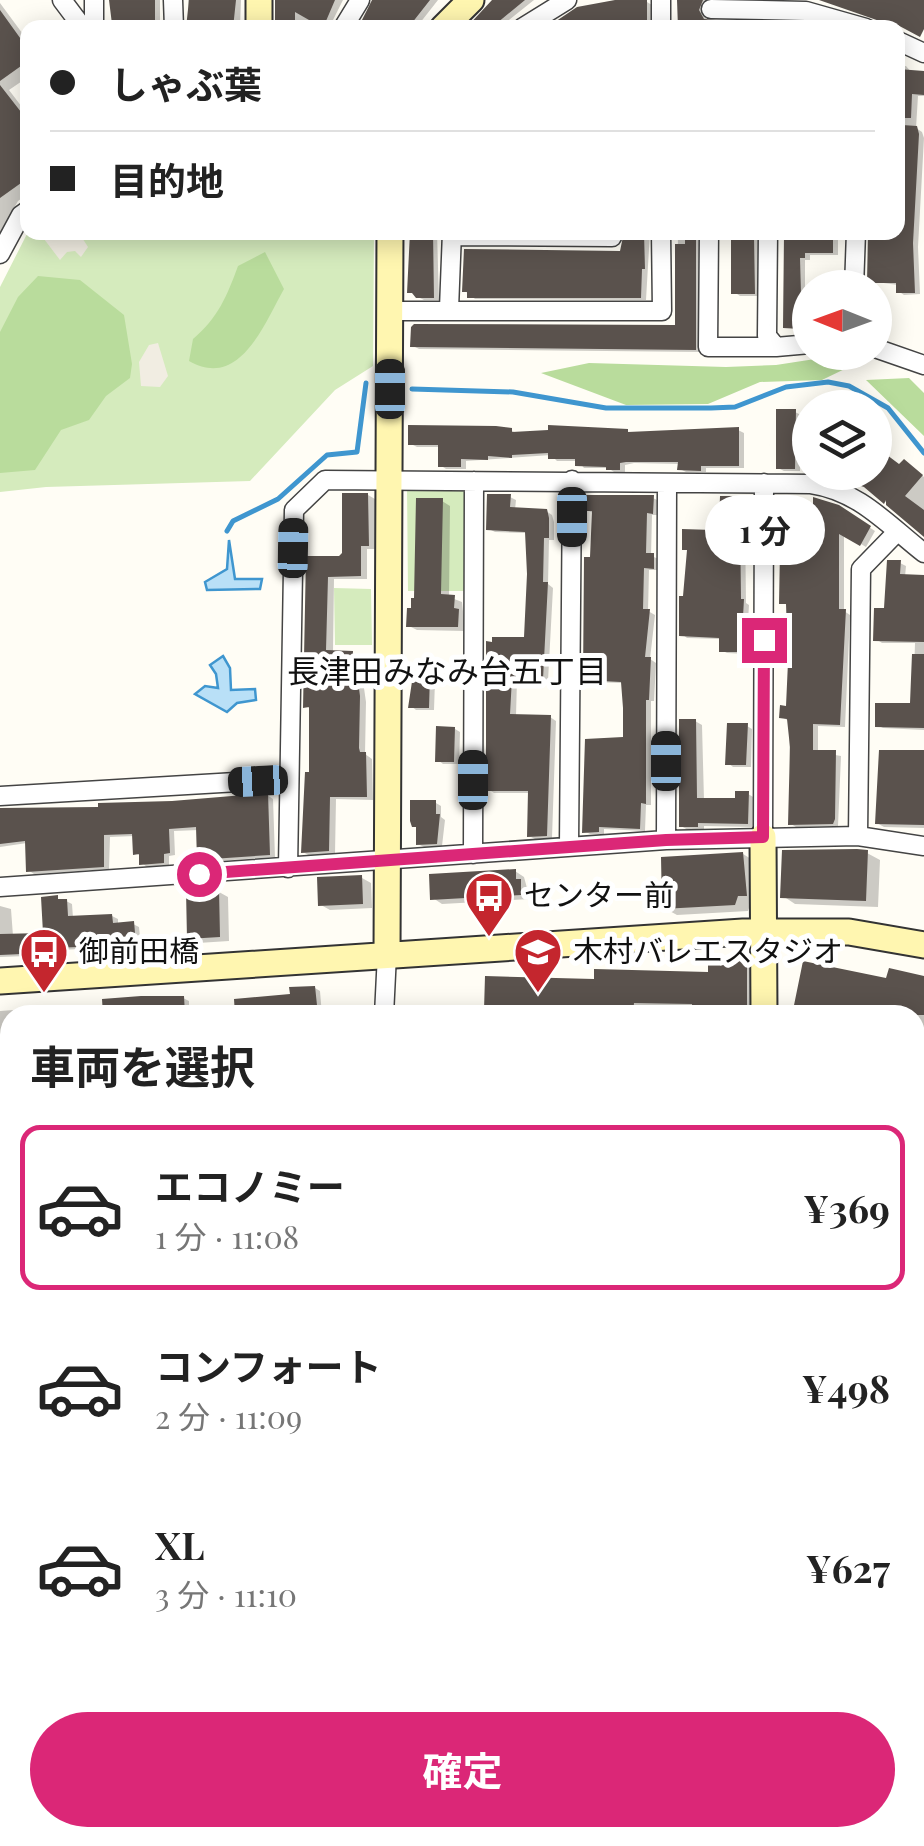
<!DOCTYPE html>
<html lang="ja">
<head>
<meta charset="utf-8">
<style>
	body { margin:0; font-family:"Playfair Display","Noto Sans JP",serif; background:#f2f2f2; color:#222; height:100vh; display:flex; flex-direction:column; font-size:38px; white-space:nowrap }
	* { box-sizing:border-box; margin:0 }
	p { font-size:32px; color:#767676 }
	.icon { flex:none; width:55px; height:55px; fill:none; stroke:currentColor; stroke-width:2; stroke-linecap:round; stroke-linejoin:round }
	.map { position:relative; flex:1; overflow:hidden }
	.details { position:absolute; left:0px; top:1005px; width:925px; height:842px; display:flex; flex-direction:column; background:#fff; border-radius:30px 30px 0 0; box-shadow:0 5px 25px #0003 }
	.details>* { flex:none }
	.guide { position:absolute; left:20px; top:20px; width:885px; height:220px; border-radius:20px; box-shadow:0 5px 25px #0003; display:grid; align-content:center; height:220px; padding:0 30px; background:#fff }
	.needle { width:65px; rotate:271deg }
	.tools { position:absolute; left:792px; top:270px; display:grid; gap:20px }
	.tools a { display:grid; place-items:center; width:100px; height:100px; border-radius:50%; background:#fff; box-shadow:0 5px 25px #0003; font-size:50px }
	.end { position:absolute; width:45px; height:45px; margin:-22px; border:12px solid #db2777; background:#fff; box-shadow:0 0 0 5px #fff }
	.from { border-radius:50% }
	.bubble { position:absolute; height:70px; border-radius:35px; background:#fff; box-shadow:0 5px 25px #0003; font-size:32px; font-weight:700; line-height:70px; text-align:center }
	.car { position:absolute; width:30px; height:60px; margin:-30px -15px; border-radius:12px; box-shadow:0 0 8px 2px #0007; background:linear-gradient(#222 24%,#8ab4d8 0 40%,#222 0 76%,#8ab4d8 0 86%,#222 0) }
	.guide b { display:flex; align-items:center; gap:35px; height:95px; font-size:38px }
	.guide b+b { border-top:2px solid #e0e0e0 }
	.guide i { width:25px; height:25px; background:#222 }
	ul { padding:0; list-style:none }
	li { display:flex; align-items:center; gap:30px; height:165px; margin:0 20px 15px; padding:0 10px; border:5px solid transparent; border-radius:20px }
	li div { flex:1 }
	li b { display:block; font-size:38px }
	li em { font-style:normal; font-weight:700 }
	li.selected { border-color:#db2777 }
	li>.icon { width:90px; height:90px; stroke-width:1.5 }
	h2 { padding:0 30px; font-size:45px; line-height:120px }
	.action { display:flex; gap:20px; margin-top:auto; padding:20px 30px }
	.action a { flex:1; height:115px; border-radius:60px; background:#db2777; color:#fff; font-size:40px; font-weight:700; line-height:115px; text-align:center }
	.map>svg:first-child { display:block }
</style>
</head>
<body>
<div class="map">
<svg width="924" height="1846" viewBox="0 0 924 1846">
	<rect width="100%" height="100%" fill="#fffdf5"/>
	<path fill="#d5ebbd" d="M28 232 374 233 373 366 335 390 250 481 46 487 0 492V287Z
		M407 486H467L465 591H408Z
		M334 588 371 589 372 645H335Z
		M915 1605 924 1620V1730L915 1722Z"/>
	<path fill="#b9dc9c" d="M265 252 284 289C264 324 240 390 189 361L193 339C218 318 227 296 238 266Z
		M38 276 80 280 124 315 132 364 130 378 106 396 89 420 61 430 35 470 0 473V332L18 297Z
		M828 357 855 364 822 380 760 382 708 404 626 405 541 373 589 363 726 367 776 365Z
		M909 378 924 393V436L866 380Z"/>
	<path fill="#f1ede2" d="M52 232 79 233 88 247 81 257 75 251 67 252 60 260 44 239Z
		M158 343 168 376 160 387 141 386 139 362 149 345Z"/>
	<path fill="#b9e0f7" stroke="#3f96cf" stroke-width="2.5" d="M229 540 235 579H262L260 589 207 590 205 582 227 569Z
		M223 656 230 668 231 690 255 689 256 700 237 703 227 712 195 694 205 686 218 688 216 674 210 665Z"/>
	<path fill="#0003" d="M111 0H160V24L165 28H114Z
		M188 0H241L240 28H189Z
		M279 0H343L329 28H278Z
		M373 0H438L416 28H359Z
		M495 0H534L499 28H469Z
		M680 0H712L704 14 709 24 747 28H680Z
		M647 2 652 5V28H551Z
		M0 3 28 41V77L9 90 28 115V194L18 201 0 233Z
		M898 66H906L912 73H924V96H918L916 128 922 132 924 138 918 247 920 294 904 295 898 291V285L869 281 898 232Z
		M412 232H437L439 300H424L418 297Z
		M627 232H650L646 300 475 299 465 291 623 253Z
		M678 232H703L702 352 419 349 413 346 677 328Z
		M733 232H758L760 296H740L734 292Z
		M786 232H838V255H810V260H805V300H810L807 331 785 327Z
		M795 412 801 415 800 471H784L778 468Z
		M511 430 517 434 627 431 632 434 738 430 744 433V468H706V472H686L680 469V464L634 463 625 465V472H614L608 468H584L578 461H557L551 455 466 461V469H446L440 465 441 447H417L411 444Z
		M875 433 887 441 880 451 900 467 910 465 924 477V534L869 488 848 480 850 472H875Z
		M368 495 375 499V549H367V579H334L333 652 352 653 359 657 358 678 363 681 366 702 365 754 372 759 373 800 336 799 335 854 310 856 303 852 312 775V710L306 706 309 559H340Z
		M510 497 516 500 515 510 546 511 552 515 554 522V540H549L548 584 553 588 548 681 517 680 516 716 550 717 556 721 552 838 535 839 529 836 530 793H494L488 789 489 644 527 640V533L495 532 489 529Z
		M653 498 659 501 658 515H652L651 556 659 559V570H649L648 611 655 615 650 659 656 663 654 701H651V805H646L645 831 604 829V834H590L584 831 625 739 624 683 591 682 585 679 595 514 587 510Z
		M746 498 751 502V521H745L746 603 749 605 746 654 727 653 721 650 722 639 687 638 682 634 689 551 684 549 715 533Z
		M442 501 450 506 449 597 462 602 465 631 417 630 409 626Z
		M838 507 875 531 866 547 844 534V611L850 615 845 727 818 726V752L841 756 838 826 796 827 791 824 789 721 782 717 788 708 789 606 782 602 793 553Z
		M900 563 906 566 905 577H924V730L883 728 877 725 913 706 915 643H882L876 639Z
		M429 678 435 681 434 710H416L411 706Z
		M695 721 702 725 704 800 737 801 748 794 755 798 754 827 704 826V830H688L681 826Z
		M747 726 752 729 751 767H733L728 763Z
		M455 729 460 732 459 764H443L438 760Z
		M924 753V828L884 827 877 823Z
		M267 795 273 799 275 857 205 862 199 858V830L174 831 175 855 169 856V865L147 867 142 863 141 856 135 853V836L110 837 109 869 34 874 28 870 27 843 0 847V810H101Z
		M436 803 441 806V817L445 820 442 846 424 847 418 844Z
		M867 853 880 860 878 907 795 904 783 896Z
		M743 854 756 862 759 902H751L748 911 677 915 664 908Z
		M515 871 524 877 530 899 442 904 433 898Z
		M362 878 371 883 372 908 330 910 321 905Z
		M219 892 228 897 229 941 198 943 189 938Z
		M66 901 72 904 73 918 112 916 118 919V925L133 924 139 927 141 947 27 951V956L0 957V906L11 909 13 936 46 935Z
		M746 964 757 970V1015H488V979L596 982 710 974Z
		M924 979V1067L915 1065V1015H795L888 981Z
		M315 988 320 991 322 1015H238Z
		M183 998 189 1001V1008L223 1009 229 1015H105Z
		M68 1006 76 1010 77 1015H10V1041L0 1042V1011Z
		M10 1068V1091L0 1095V1070Z
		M915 1102 924 1106V1383H915Z
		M0 1133 5 1152 10 1156V1166L0 1169Z
		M10 1221V1290L0 1256V1224Z
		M0 1368 10 1401V1411L0 1414Z
		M915 1414H924V1447H915Z
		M0 1421 10 1450 8 1529 0 1524Z
		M924 1476V1509L915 1513V1480Z
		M924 1545V1566L916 1549Z
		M0 1647 10 1649V1679L3 1707 8 1709 10 1700V1756L0 1752Z
		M0 1784 10 1789 0 1814Z
		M917 1784 924 1788V1828L915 1836Z
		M120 1838H179L171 1846H112Z
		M230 1838H359L354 1846H214L217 1842 224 1846Z
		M516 1838H588L593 1846H513Z
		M636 1838H694L687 1846H656L651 1842 648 1846Z
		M716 1838H797L788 1846H714Z"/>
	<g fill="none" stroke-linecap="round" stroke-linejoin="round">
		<path stroke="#3f96cf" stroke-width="5" d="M412 389 513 392 606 408H711L735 407 786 387 828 382 849 386 888 408 924 453
			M227 531 233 521 278 499 327 455 357 452 366 383"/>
	</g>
	<path fill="#5a524d" d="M109 0H155V28L112 24Z
		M189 0H236L233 28H186Z
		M275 0H335L323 28 295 12V28H275Z
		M372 0H430L408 28H358Z
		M492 0H525L491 28H466Z
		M615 0H647V26L546 28 577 7Z
		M677 0H703L699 10 704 19 741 22 740 28H678Z
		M819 0H924V29L920 37 892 22 891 25Z
		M0 10 28 49V61L0 81Z
		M898 69 924 71V95L912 94 911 118H898Z
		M0 85 28 121V129L20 135 28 143V178L0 198Z
		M902 125 917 126 919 134 913 243 915 293H896V283H867L868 232H898Z
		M410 232H433L434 298H416L412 293H407Z
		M624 232 644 233 645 269H642L641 298H467V292H462L464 249 620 251Z
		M833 232V253H805V258H800L802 329 783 328 784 235Z
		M685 237H696V350L410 347 411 327 414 324 675 325V244H685Z
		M731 237H754L755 294H731Z
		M776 409H796L795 469H776Z
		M408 425 496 426 512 428V432L548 430V425L628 429V432L739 427V466H701V471L677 470 678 462H626L620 463V470H606V467L575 466V459H548V453L512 455V458L488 456V460L461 459V467H438V445H408Z
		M875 446 899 464 904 459 923 475 905 496 924 510V537L886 505V500L884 504 864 487 828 475 875 472Z
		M342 493H368L369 546H361V576L328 577 326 650 353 651 352 674H357L360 696 359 748 360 752H366L367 797H330L329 851 301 853 305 772H309V707L303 708 306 556H339L342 553Z
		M487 494H511L510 507 547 509 549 518V538H544L543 582H548L543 679 512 678 510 714 551 715 547 836 527 837 528 791H486V641L492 642V637H524L527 574 525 532 486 530Z
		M586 495H654L653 514 647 513 646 553H654V569L644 568 643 609H650L645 657H651L649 700H646V804L641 803 640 829 599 827V832L582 833 585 739 623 737V708L621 682 583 680 584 557H590L592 511H585Z
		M720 496H746V519H740L741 599H744L741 652H719V638L679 636V596H683L687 550H682V529L713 530V524H719Z
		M813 497 839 505 871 526 860 546 839 534V609H846L840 725 813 724V750H836L835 819 833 824 788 825 790 747 787 719 779 718 780 705 786 706 788 662 786 604H779L780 550H791L792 517H787L788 503 813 504Z
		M416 498H443L441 594 455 595 454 608 459 609 458 627H406L407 608H411V598H414Z
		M887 560H901L900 574 924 575V642L873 641 874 608H884Z
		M912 654H924V728L875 727V703H910Z
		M413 675H430L429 708H408Z
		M679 719H696L697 798H735V791H749L748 824 698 823V827H679Z
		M727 723H748L746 765H725Z
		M436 726 455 727 454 762H435Z
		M879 750H924V825L875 824Z
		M268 793 270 855 197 860 196 827 169 829 170 853 164 854V863L139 865V854L133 855 132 834 104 835V867L26 872 25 841 0 844V808L98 807V803L172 801Z
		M410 800H436V814H440L437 844 416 845V827H412L410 821Z
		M857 849 868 850 866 901 780 898 782 850Z
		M743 852 747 896H738L735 905 662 909 661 857Z
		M516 869V879H521V895L430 900 429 874Z
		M362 875 363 904 318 906 317 877Z
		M219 889 220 937 187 939 186 890Z
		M58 895V899H67L68 916 112 914 113 923 134 921 136 945 22 949V954L0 955V934L43 933 41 897Z
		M747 961V1015H692V1004L634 1003 633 1013 484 1010 485 976 594 979V969L708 972V962Z
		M803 961 886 978 889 968 924 976V1015H792Z
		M315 986 318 1015H235L234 999 290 994 289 987Z
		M141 996H184L185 1015H103L102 999Z"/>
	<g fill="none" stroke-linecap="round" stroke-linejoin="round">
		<g stroke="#444" stroke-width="21">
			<path id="street" d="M62 0 83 28
				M94 0V28
				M173 0 174 28
				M711 9 806 11 866 28
				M343 28 360 0
				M522 28 567 0
				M661 28V0
				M898 41 924 53
				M709 232 708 347H776
				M768 232 767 336 776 347 810 344
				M452 236 612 237V232
				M0 254 21 215 28 210
				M854 288 856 232
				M449 309 452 232
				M390 311H662L661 232
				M875 348 924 365
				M0 796 288 779
				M858 836 861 569 897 532
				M763 837 764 483
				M666 840 667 483
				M569 847 572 480
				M473 854 474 481
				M288 868 294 510 325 480 811 484C859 491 887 524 924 553
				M0 887 666 840 858 836 924 846
				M384 1015 387 954
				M0 1053 10 1051
				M915 1086 924 1089
				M0 1106 10 1117
				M915 1393H924
				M915 1587 924 1604
				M0 1767 10 1771
				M0 1834 10 1806
				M467 1838 473 1846
				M602 1838 612 1846
				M183 1846 192 1838
				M495 1846 502 1838
				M695 1846 702 1838
				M805 1846 815 1838"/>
		</g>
		<g stroke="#333" stroke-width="29">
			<path id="secondary" d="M259 0V28
				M443 28 471 0
				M763 837 764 1015
				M387 954 390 232
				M0 981 743 932H849L924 945
				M0 1198 10 1201
				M0 1555 10 1558
				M915 1734 924 1747"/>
		</g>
		<use href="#street" stroke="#fff" stroke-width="18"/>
		<use href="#secondary" stroke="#fff6b0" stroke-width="25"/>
	</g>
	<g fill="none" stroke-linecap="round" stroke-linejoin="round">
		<path stroke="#db2777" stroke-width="12" d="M199 874 666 840 763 837 764 640"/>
	</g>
	<defs>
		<g id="bus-pin" transform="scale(2.5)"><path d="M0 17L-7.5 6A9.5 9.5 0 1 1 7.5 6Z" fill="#c4262e" stroke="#fff"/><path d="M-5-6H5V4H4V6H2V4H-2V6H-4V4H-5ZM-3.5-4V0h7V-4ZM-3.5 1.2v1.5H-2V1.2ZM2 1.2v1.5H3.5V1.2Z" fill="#fff"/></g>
		<g id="school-pin" transform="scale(2.5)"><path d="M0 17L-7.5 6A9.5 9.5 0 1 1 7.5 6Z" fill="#c4262e" stroke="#fff"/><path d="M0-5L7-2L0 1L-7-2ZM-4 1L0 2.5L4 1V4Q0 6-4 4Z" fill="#fff"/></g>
	</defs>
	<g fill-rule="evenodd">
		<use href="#bus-pin" x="489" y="896"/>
		<use href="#bus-pin" x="44" y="952"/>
		<use href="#school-pin" x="538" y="952"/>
	</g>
	<g text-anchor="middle" stroke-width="10" stroke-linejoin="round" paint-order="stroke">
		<g font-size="30" fill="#111" stroke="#fff" text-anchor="start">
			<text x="524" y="906">センター前</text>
			<text x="79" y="962">御前田橋</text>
			<text x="573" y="962">木村バレエスタジオ</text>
		</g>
		<g font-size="32" fill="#111" stroke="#fff">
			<text x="447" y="683">長津田みなみ台五丁目</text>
		</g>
	</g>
</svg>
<div class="tools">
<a><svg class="needle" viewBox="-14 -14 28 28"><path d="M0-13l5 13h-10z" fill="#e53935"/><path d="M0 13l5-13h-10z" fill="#767676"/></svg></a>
<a><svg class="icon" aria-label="layers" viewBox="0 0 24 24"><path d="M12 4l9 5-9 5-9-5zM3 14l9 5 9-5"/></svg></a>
</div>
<i class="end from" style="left:199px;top:874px"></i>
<i class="end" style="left:764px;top:640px"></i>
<div class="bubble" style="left:705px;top:495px;width:120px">1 分</div>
<i class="car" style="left:390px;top:389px;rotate:0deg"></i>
<i class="car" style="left:572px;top:517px;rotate:180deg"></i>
<i class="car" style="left:293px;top:548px;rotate:1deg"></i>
<i class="car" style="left:666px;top:761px;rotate:0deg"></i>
<i class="car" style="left:473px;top:780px;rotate:0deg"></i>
<i class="car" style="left:258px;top:781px;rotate:267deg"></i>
<div class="guide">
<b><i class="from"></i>しゃぶ葉</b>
<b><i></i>目的地</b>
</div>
<section class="details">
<h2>車両を選択</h2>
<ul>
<li class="selected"><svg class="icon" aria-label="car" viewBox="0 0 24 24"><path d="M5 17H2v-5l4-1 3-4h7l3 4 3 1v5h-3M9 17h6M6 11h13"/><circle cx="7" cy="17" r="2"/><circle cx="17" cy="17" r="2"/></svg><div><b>エコノミー</b><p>1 分 · 11:08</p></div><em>¥369</em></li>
<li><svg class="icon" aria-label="car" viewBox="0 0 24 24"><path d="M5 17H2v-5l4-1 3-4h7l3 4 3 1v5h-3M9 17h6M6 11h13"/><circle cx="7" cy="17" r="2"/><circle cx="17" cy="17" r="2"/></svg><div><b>コンフォート</b><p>2 分 · 11:09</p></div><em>¥498</em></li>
<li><svg class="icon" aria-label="car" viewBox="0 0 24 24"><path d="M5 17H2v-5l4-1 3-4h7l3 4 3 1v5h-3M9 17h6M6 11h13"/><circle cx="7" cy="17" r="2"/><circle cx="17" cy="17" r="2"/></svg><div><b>XL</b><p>3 分 · 11:10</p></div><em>¥627</em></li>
</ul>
<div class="action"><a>確定</a></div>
</section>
</div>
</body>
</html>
